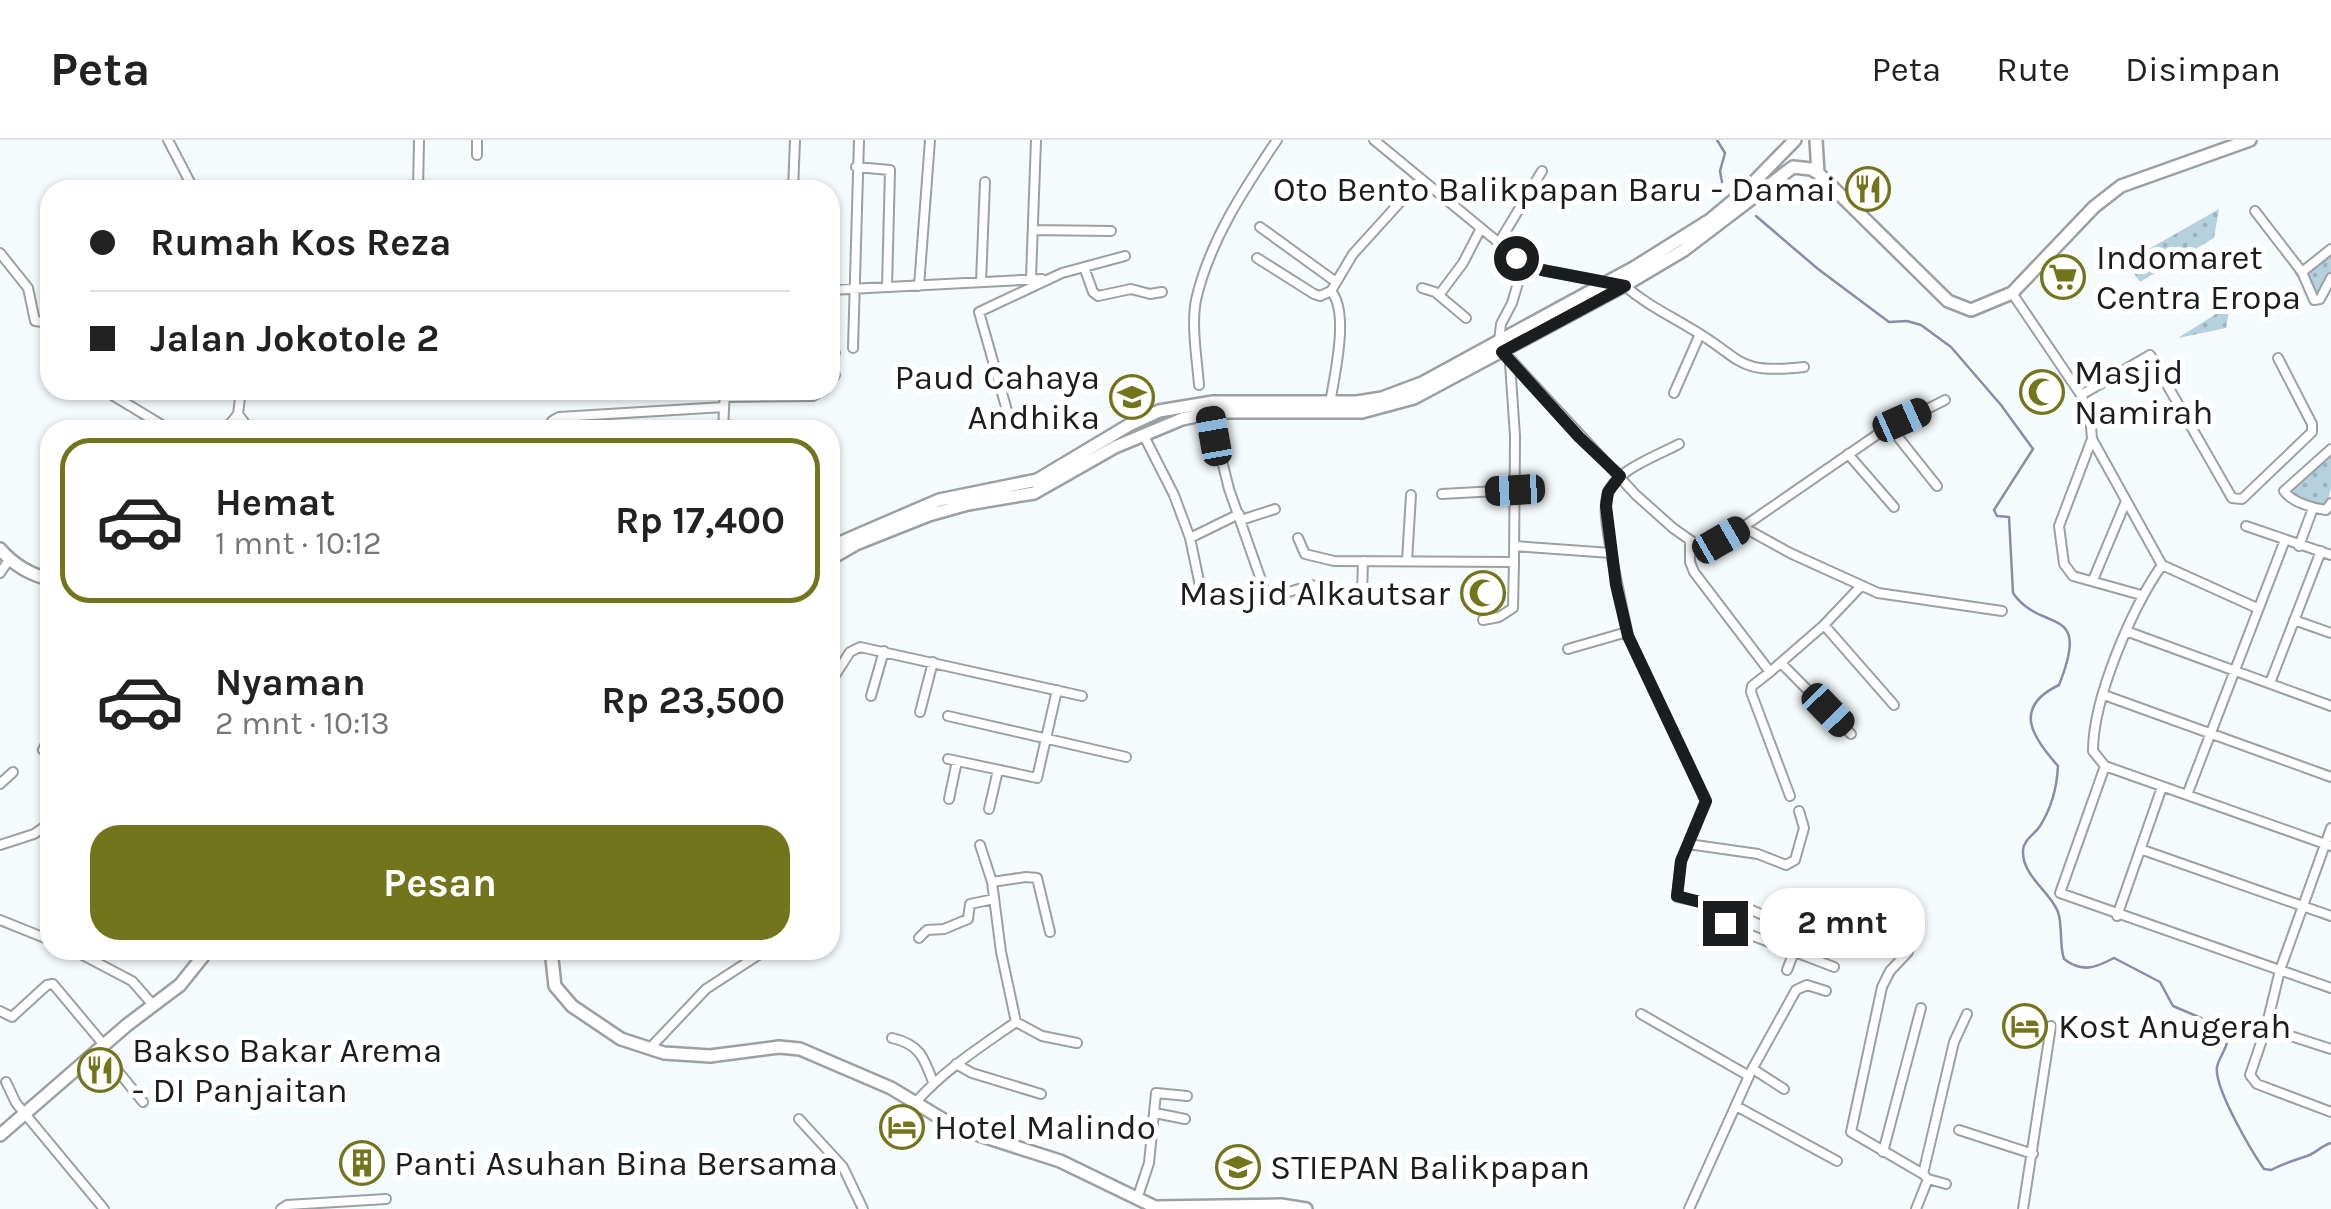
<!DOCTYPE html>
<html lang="id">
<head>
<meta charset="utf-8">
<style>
	body { margin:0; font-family:Karla,sans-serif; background:#f6f6f6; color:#222; height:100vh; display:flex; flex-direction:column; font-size:38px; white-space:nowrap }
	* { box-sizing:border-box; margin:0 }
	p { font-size:32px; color:#767676 }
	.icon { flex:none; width:55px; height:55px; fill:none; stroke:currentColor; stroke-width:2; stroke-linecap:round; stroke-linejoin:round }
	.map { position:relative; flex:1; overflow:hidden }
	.drawer { position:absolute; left:40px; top:280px; width:800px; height:540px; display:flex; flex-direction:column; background:#fff; border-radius:30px; box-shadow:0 2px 8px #0004 }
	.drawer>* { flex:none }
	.banner { position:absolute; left:40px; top:40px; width:800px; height:220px; border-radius:30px; box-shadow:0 2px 8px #0004; display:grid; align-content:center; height:220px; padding:0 50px; background:#fff }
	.end { position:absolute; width:45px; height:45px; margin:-22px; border:12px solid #1b1d1e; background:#fff; box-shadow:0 0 0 5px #fff }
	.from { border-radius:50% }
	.bubble { position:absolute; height:70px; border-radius:30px; background:#fff; box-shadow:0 2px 8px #0004; font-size:32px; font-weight:700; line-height:70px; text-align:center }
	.car { position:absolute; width:30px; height:60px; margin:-30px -15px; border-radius:12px; box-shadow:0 0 8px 2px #0007; background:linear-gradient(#222 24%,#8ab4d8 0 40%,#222 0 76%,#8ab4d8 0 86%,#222 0) }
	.banner b { display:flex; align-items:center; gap:35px; height:95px; font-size:38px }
	.banner b+b { border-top:2px solid #e0e0e0 }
	.banner i { width:25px; height:25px; background:#222 }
	ul { padding:18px 0 0; list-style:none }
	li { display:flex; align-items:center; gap:30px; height:165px; margin:0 20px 15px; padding:0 30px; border:5px solid transparent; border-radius:30px }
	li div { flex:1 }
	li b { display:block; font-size:38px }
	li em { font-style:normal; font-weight:700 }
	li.active { border-color:#73751c }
	li>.icon { width:90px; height:90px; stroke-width:1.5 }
	.primary-button { display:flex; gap:20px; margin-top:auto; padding:20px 50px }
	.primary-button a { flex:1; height:115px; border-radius:30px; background:#73751c; color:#fff; font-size:40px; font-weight:700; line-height:115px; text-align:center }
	header { display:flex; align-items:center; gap:60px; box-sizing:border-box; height:140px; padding:0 50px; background:#fff; border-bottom:2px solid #e0e0e0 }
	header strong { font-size:48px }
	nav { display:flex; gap:55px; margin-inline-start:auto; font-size:35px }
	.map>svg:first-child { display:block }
</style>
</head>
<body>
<header>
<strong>Peta</strong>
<nav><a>Peta</a><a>Rute</a><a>Disimpan</a></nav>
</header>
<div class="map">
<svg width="2331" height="1069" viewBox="0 0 2331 1069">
	<defs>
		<pattern id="grass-dots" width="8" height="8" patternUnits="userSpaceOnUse" patternTransform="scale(2.5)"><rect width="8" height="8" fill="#b5d1dd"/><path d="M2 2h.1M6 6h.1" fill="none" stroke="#9bb3bd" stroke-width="1.8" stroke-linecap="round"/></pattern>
	</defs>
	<rect width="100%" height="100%" fill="#f5fafc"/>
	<path fill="url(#grass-dots)" d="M2219 69 2214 98 2140 142 2126 122Z
		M2331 107V133L2314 163 2294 132Z
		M2230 165 2226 188 2178 198Z
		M2331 311V348L2325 370 2286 352Z"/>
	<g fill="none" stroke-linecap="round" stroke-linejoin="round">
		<path stroke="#888ea5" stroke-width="2.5" d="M1717 0 1725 13 1720 31 1722 42
			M1756 76 1818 129 1889 182 1907 181 1921 185 1951 207 2001 265 2033 309 1994 370 1997 376 2009 377 2013 453C2042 495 2092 462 2059 545 2013 567 2031 596 2058 626 2057 647 2052 667 2040 686 2035 694 2023 700 2023 711 2022 736 2050 751 2058 772 2063 787 2059 804 2064 819 2082 833 2095 828 2114 818L2160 842 2173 866 2201 878 2228 898C2227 909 2219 917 2217 927 2214 948 2252 1012 2264 1029L2271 1030C2284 1023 2293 1021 2307 1016 2316 1013 2321 1006 2331 1003"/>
		<g stroke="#9ca0a3" stroke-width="12">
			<path id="minor" d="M168 0 194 50
				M1374 0 1521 121 1542 130 1606 142
				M477 15V0
				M856 27 890 30 887 147
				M418 50 419 0
				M793 50 795 0
				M830 67H832
				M2255 71 2302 132 2314 160 2320 159 2331 138
				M1260 87 1336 142
				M1033 90 1111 91
				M1498 104 1542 31
				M0 113 28 148 35 181 50 183
				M1257 118 1314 154 1320 156 1331 151
				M1084 127 1093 152 1098 156 1131 149 1150 154 1162 152
				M2302 132 2331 109
				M1031 138 1036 0
				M981 142 985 42
				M1624 145C1645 164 1667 174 1690 188 1743 218 1734 235 1804 227
				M919 146 930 0
				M1422 148 1435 152 1466 178
				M830 150 1042 139
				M1331 151 1353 114 1421 39
				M2012 153 2081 255 2090 274 2092 299 2162 425
				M1439 155 1463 123 1480 90
				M49 201 50 200
				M1499 201 1501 184 1512 163 1524 123
				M1499 207 1636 355 1673 388 1697 405 1721 400 1743 387 1878 294 1945 260
				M853 208 859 0
				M830 213H835
				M830 242 835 235
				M1199 245C1197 219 1191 185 1196 160 1209 102 1244 49 1277 0
				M104 250 170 290
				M1674 253 1700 194
				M2081 255 2150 215 2232 358 2242 359 2312 292V284L2278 218
				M724 257 813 256 824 250
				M1330 264C1334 236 1350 173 1331 151
				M1210 273 1229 349 1266 454 1272 457 1312 445 1326 452 1362 455 1363 421
				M238 274 250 290
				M1010 281 979 172 1062 133 1125 116
				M1890 287 1937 346
				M225 290 238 274 241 250
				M550 290 552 281 559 277 724 267
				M723 290 725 250
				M1143 294 1174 355 1190 398 1239 374
				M2092 299 2059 386 2064 424 2073 436 2141 455
				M2331 309 2284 351C2292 362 2312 368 2326 370L2331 363
				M1848 314 1894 367
				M1442 354 1515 350
				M1241 380 1275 369
				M2246 386 2331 415
				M1743 387 1790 413 1878 453 2002 471
				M1190 398 1203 460
				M1298 398 1305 414 1334 421 1514 422 1515 296 1510 223
				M1690 402V422L1694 432 1770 532 1824 485 1861 446
				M1514 406 1611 413 1628 496 1706 661 1681 721 1677 757 1704 763 1735 789 1834 827
				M2299 406 2313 368
				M1611 413C1609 396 1603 373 1607 356 1614 330 1657 316 1679 304
				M1407 421 1411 355
				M0 433 9 420
				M2093 440 2126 361
				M2257 468 2162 425C2132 468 2093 558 2093 611L2105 626 2331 706
				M1483 480 1499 477 1513 468 1514 422
				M2294 480 2331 493
				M1824 485 1894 565
				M2126 491 2331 566
				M1568 509 1627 492
				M1782 524 1851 594
				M1770 532 1752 546 1751 552 1790 656
				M830 543 850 512 860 507 1082 556
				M2270 543 2321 411
				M50 552 47 562 50 570
				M2104 555 2331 637
				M871 556 884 511
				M920 572 933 522
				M948 576 1126 617
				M50 596 43 610 50 616
				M948 619 1037 638 1057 550
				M2105 626 2060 753 2331 848
				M0 644 13 632
				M2187 655 2285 400
				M949 659 957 621
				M989 669 998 630
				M2331 688 2280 830 2266 888 2250 935 2257 944 2331 972
				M1688 704 1758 714 1786 725 1795 720 1804 688 1799 671
				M0 705 34 694 50 683
				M980 705 992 742 1001 812 1016 882
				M2140 709 2331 776
				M992 742 1026 737 1037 738 1050 792
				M1744 767 1802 791 1796 813
				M2117 776 2162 647
				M0 780 50 800
				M919 798 927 790 944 789 968 779 970 764 994 759
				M73 810 132 841 154 866
				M1908 812 1890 831 1882 847 1851 992 1923 1034
				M1787 830 1794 812
				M0 871 12 877 47 845 53 844 104 905
				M1641 874 1749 936 1689 1069
				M2266 888 2331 909
				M892 898C919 904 924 917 933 942
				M650 908 706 849 766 810
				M100 909 143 962
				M956 924 972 933 1041 954
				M1753 929 1784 949
				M1749 935 1796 850 1807 845 1826 851
				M6 942 16 963 104 1069
				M915 963C944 930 980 907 1016 882L1042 896 1077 903
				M1736 966 1837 1021
				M1155 973 1185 979
				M799 979 843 1027 863 1069
				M1959 990 2033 1014
				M1883 1012 1921 868
				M1928 1039 1946 1044
				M1137 1059 1149 1023 1156 953 1187 956
				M281 1069 287 1065 386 1059
				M1916 1069 1928 1039 1923 1034 1954 902 1967 874
				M2023 1069 2051 886"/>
		</g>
		<g stroke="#9ca0a3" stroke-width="16">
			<path id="secondary" d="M1816 0 1818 33
				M830 407 939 360 1037 340 1129 285 1159 271 1213 262H1357L1382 258 1422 243 1635 127 1710 80 1745 51 1795 0
				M0 409C13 424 31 435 50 439
				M830 419 856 404 929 375 968 364 1034 353 1115 307 1182 279 1216 272H1362L1414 258 1625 145 1684 110 1793 27 1811 29 1818 33 1948 161 1971 170 2012 153 2094 67 2121 46 2250 0
				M551 810 555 846 572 866 621 899 664 913 710 916 779 907 800 909 891 948 957 988 1060 1021 1155 1067 1281 1065 1306 1069
				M0 995 127 885 180 845 208 810"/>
		</g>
		<use href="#minor" stroke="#fff" stroke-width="8"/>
		<use href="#secondary" stroke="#fff" stroke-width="11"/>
	</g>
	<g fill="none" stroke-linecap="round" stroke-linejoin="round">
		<path stroke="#1b1d1e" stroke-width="12" d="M1516 118 1542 130 1625 146 1502 212 1579 297 1620 336 1608 352 1606 366 1616 445 1628 496 1706 661 1681 721 1677 756 1704 763 1725 783"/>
	</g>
	<defs>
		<g id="restaurant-ring" transform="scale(2.25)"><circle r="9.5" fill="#fff" stroke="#73751c" stroke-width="1.5"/><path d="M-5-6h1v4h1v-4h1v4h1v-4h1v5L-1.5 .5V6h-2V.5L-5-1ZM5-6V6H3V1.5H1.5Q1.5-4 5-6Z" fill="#73751c"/></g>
		<g id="supermarket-ring" transform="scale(2.25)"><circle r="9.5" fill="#fff" stroke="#73751c" stroke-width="1.5"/><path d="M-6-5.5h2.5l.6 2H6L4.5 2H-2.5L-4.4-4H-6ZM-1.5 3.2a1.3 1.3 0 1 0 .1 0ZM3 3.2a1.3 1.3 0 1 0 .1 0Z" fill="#73751c"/></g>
		<g id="mosque-ring" transform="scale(2.25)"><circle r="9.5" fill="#fff" stroke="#73751c" stroke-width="1.5"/><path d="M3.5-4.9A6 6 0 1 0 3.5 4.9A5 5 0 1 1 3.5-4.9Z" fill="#73751c"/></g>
		<g id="school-ring" transform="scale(2.25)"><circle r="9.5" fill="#fff" stroke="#73751c" stroke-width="1.5"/><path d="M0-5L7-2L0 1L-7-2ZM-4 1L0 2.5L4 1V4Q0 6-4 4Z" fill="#73751c"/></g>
		<g id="hotel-ring" transform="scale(2.25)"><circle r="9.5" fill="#fff" stroke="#73751c" stroke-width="1.5"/><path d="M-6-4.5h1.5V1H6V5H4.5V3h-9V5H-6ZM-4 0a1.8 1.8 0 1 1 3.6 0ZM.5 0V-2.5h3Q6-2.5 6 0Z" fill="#73751c"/></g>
		<g id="building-ring" transform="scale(2.25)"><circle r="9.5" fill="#fff" stroke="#73751c" stroke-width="1.5"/><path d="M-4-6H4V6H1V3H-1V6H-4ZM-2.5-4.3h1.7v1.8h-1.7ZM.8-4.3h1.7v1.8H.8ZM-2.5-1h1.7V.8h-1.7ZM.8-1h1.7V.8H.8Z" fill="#73751c"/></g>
	</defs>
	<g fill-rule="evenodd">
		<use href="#restaurant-ring" x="1868" y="49"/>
		<use href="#supermarket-ring" x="2063" y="137"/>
		<use href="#mosque-ring" x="2042" y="252"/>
		<use href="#school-ring" x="1132" y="257"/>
		<use href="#mosque-ring" x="1483" y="453"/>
		<use href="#hotel-ring" x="2025" y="886"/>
		<use href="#restaurant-ring" x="100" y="930"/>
		<use href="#hotel-ring" x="902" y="987"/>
		<use href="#building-ring" x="362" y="1023"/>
		<use href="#school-ring" x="1238" y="1027"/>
	</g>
	<g text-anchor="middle" stroke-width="10" stroke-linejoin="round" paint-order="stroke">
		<g font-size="35" fill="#1b1d1e" stroke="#fff" text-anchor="start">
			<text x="1836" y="61" text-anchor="end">Oto Bento Balikpapan Baru - Damai</text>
			<text x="2096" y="129">Indomaret<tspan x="2096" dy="40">Centra Eropa</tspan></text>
			<text x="2074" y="244">Masjid<tspan x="2074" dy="40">Namirah</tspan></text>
			<text x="1100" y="249" text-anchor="end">Paud Cahaya<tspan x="1100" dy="40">Andhika</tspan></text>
			<text x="1450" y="465" text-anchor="end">Masjid Alkautsar</text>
			<text x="2058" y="898">Kost Anugerah</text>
			<text x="132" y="922">Bakso Bakar Arema<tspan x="132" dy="40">- DI Panjaitan</tspan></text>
			<text x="934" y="999">Hotel Malindo</text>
			<text x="394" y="1035">Panti Asuhan Bina Bersama</text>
			<text x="1270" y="1039">STIEPAN Balikpapan</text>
		</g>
	</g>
</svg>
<i class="end from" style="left:1516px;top:118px"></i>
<i class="end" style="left:1725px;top:783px"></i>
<div class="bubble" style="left:1760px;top:748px;width:165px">2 mnt</div>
<i class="car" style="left:1902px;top:280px;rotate:66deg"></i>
<i class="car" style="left:1214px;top:296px;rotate:350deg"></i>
<i class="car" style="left:1515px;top:350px;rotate:267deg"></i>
<i class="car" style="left:1721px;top:400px;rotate:60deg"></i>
<i class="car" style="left:1828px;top:570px;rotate:136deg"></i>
<div class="banner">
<b><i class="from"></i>Rumah Kos Reza</b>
<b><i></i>Jalan Jokotole 2</b>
</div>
<section class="drawer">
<ul>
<li class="active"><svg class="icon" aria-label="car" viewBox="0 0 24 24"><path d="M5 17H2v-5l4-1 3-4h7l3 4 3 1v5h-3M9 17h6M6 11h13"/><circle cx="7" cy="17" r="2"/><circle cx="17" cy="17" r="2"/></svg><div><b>Hemat</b><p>1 mnt · 10:12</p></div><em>Rp 17,400</em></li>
<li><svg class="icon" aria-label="car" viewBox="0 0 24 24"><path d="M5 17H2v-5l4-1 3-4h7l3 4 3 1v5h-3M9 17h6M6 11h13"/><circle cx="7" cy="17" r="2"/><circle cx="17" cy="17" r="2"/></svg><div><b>Nyaman</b><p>2 mnt · 10:13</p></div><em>Rp 23,500</em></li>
</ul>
<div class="primary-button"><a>Pesan</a></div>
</section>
</div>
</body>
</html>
